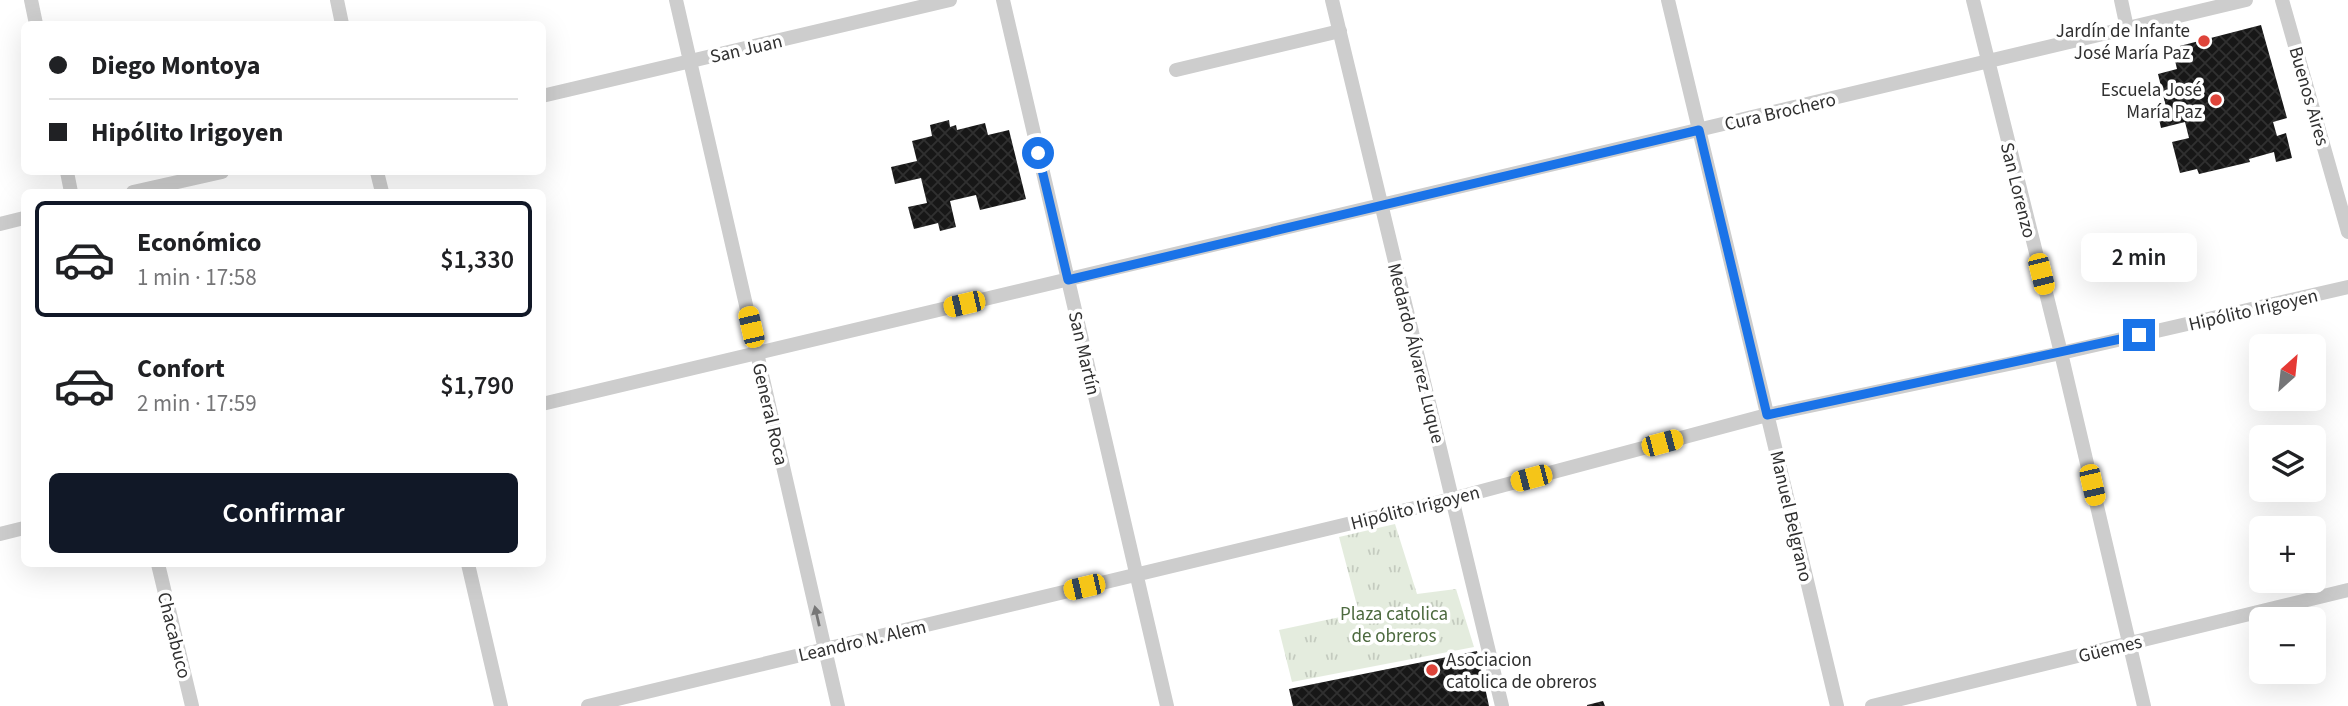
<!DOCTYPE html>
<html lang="es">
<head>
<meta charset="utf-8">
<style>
	body { margin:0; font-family:"Source Sans 3",sans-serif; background:#f2f2f2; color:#202124; height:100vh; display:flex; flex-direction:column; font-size:26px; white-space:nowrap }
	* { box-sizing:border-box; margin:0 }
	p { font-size:23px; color:#757577 }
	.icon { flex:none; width:38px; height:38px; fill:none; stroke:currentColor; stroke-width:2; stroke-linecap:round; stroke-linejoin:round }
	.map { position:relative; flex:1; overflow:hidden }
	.side { position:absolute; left:21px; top:189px; width:525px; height:378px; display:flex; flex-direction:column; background:#fff; border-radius:10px; box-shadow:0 7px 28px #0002 }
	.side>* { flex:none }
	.top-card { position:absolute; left:21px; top:21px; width:525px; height:154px; border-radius:10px; box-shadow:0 7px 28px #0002; display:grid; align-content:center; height:154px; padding:0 28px; background:#fff }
	.needle { width:46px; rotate:27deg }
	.fabs { position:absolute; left:2249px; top:334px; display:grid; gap:14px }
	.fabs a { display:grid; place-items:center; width:77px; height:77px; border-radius:10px; background:#fff; box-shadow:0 7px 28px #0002; font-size:35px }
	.end { position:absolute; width:32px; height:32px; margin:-16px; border:9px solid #1a73e8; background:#fff; box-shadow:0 0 0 4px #fff }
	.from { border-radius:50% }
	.bubble { position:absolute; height:49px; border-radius:10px; background:#fff; box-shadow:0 7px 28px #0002; font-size:23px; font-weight:600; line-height:49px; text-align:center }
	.car { position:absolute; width:21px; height:42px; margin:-21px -10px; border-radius:9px; box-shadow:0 0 5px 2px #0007; background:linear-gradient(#f5c518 24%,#345 0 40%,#f5c518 0 76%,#345 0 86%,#f5c518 0) }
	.top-card b { display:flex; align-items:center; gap:24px; height:66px; font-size:26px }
	.top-card b+b { border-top:2px solid #e0e0e0 }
	.top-card i { width:18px; height:18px; background:#202124 }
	ul { padding:12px 0 0; list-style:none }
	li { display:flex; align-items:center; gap:21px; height:116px; margin:0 14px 10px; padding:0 14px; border:4px solid transparent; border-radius:10px }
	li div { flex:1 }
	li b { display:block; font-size:26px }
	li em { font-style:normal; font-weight:600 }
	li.on { border-color:#111827 }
	li>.icon { width:63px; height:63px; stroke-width:1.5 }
	.primary-button { display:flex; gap:14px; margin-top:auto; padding:14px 28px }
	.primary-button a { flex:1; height:80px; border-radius:10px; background:#111827; color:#fff; font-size:28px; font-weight:600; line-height:80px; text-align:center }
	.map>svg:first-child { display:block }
</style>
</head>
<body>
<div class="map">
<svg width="2348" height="706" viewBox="0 0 2348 706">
	<defs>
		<pattern id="park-tufts" width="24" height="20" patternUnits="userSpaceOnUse" patternTransform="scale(1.75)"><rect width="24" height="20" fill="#e4ecde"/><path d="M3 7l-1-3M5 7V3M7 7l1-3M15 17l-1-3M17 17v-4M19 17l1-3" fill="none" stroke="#c4cbbf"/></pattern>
		<pattern id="building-cross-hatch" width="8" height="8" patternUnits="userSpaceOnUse" patternTransform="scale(1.75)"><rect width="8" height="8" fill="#171717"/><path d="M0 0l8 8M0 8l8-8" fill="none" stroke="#303030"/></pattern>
	</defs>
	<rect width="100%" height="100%" fill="#fff"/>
	<path fill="url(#park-tufts)" d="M1395 524 1417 594 1456 589 1474 647 1292 682 1279 630 1359 613 1339 537Z"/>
	<path fill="url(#building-cross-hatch)" d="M2261 25 2287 118 2273 122 2277 136 2286 133 2292 158 2276 162 2274 152 2249 159 2250 162 2199 174 2197 169 2180 173 2172 142 2189 138 2185 122 2161 128 2157 110 2166 107 2158 74 2177 69 2172 48Z
		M949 120 950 127 956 125 957 130 985 123 988 135 1009 130 1026 199 980 210 976 195 950 201 956 227 940 231 938 223 914 229 908 207 927 203 921 178 895 184 891 167 917 161 912 141 932 136 930 125Z
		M1477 651 1489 706H1293L1289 689Z
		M1603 701 1605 706H1587V705Z"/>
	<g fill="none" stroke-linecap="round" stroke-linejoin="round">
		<path stroke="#cdcdcd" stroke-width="14" d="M31 0 36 24
			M337 0 342 24
			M676 0 838 706
			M1003 0 1167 706
			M1332 0 1502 706
			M1668 0 1837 706
			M1973 0 2061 353 2144 706
			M2121 0 2127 28
			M2282 0 2348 232
			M1176 70 1340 31
			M542 96 950 0
			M67 172 71 192
			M377 172 382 192
			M133 192 222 172
			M0 224 24 218
			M542 404 2246 0
			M0 534 24 528
			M158 564 192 706
			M468 564 501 706
			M588 706 1452 499 1767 415 2061 353 2348 287
			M1872 706 2348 590"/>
	</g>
	<defs><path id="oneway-solid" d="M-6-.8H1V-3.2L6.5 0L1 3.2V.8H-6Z" transform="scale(1.75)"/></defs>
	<use fill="#777" href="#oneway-solid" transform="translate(817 616) rotate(-103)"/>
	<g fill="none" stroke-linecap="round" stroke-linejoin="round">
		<path stroke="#1a73e8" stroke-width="9" d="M1038 153 1068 280 1699 130 1767 415 2139 335"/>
	</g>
	<g fill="#de443a" stroke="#fff" stroke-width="2.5">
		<circle cx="2204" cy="41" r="7"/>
		<circle cx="2216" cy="100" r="7"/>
		<circle cx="1432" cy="670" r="7"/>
	</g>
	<g text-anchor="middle" stroke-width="7" stroke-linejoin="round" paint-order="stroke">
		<g font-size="19" fill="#303030" stroke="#fff" text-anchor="end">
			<text x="2190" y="37">Jardín de Infante<tspan x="2190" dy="22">José María Paz</tspan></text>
			<text x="2202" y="96">Escuela José<tspan x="2202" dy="22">María Paz</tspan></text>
			<text x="1446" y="666" text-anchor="start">Asociacion<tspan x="1446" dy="22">catolica de obreros</tspan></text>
		</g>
		<g font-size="19" fill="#303030" stroke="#fff">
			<text transform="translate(746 48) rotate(-13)" y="7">San Juan</text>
			<text transform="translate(2310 96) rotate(74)" y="7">Buenos Aires</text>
			<text transform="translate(1780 111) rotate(-13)" y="7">Cura Brochero</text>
			<text transform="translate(2019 190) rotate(76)" y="7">San Lorenzo</text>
			<text transform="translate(2253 309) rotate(-13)" y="7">Hipólito Irigoyen</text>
			<text transform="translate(1085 353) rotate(77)" y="7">San Martín</text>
			<text transform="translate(1417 353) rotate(76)" y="7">Medardo Álvarez Luque</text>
			<text transform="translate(771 414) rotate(77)" y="7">General Roca</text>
			<text transform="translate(1415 507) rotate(-14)" y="7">Hipólito Irigoyen</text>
			<text transform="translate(1792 516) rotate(77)" y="7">Manuel Belgrano</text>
			<text transform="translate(175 635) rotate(76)" y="7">Chacabuco</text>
			<text transform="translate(862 640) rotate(-13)" y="7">Leandro N. Alem</text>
			<text transform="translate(2110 648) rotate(-14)" y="7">Güemes</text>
		</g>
		<g font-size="19" fill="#4d6a3f" stroke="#fff">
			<text x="1394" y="620">Plaza catolica<tspan x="1394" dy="22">de obreros</tspan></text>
		</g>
	</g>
</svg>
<div class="fabs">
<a><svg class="needle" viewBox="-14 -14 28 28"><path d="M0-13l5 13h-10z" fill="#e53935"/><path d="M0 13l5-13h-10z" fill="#757577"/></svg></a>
<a><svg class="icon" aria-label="layers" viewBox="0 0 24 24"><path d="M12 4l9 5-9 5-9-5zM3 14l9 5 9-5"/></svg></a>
<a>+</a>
<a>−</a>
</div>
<i class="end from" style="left:1038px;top:153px"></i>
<i class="end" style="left:2139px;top:335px"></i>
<div class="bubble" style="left:2081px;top:233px;width:116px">2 min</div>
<i class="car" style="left:2041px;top:274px;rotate:166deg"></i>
<i class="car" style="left:964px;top:304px;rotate:257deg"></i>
<i class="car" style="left:751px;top:327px;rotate:347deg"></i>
<i class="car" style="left:1662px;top:443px;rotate:75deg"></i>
<i class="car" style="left:1531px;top:478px;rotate:255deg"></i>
<i class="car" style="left:2092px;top:485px;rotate:167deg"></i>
<i class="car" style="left:1084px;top:587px;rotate:257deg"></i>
<div class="top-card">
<b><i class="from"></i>Diego Montoya</b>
<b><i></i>Hipólito Irigoyen</b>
</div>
<section class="side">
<ul>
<li class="on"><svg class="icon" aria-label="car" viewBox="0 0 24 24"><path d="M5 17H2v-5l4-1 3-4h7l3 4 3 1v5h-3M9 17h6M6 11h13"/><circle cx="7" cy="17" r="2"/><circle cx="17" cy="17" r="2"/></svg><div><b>Económico</b><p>1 min · 17:58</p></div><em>$1,330</em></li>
<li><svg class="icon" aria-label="car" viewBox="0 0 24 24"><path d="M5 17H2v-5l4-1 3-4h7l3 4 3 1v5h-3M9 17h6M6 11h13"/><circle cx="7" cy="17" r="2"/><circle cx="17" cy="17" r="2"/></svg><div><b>Confort</b><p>2 min · 17:59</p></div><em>$1,790</em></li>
</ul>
<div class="primary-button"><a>Confirmar</a></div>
</section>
</div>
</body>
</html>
